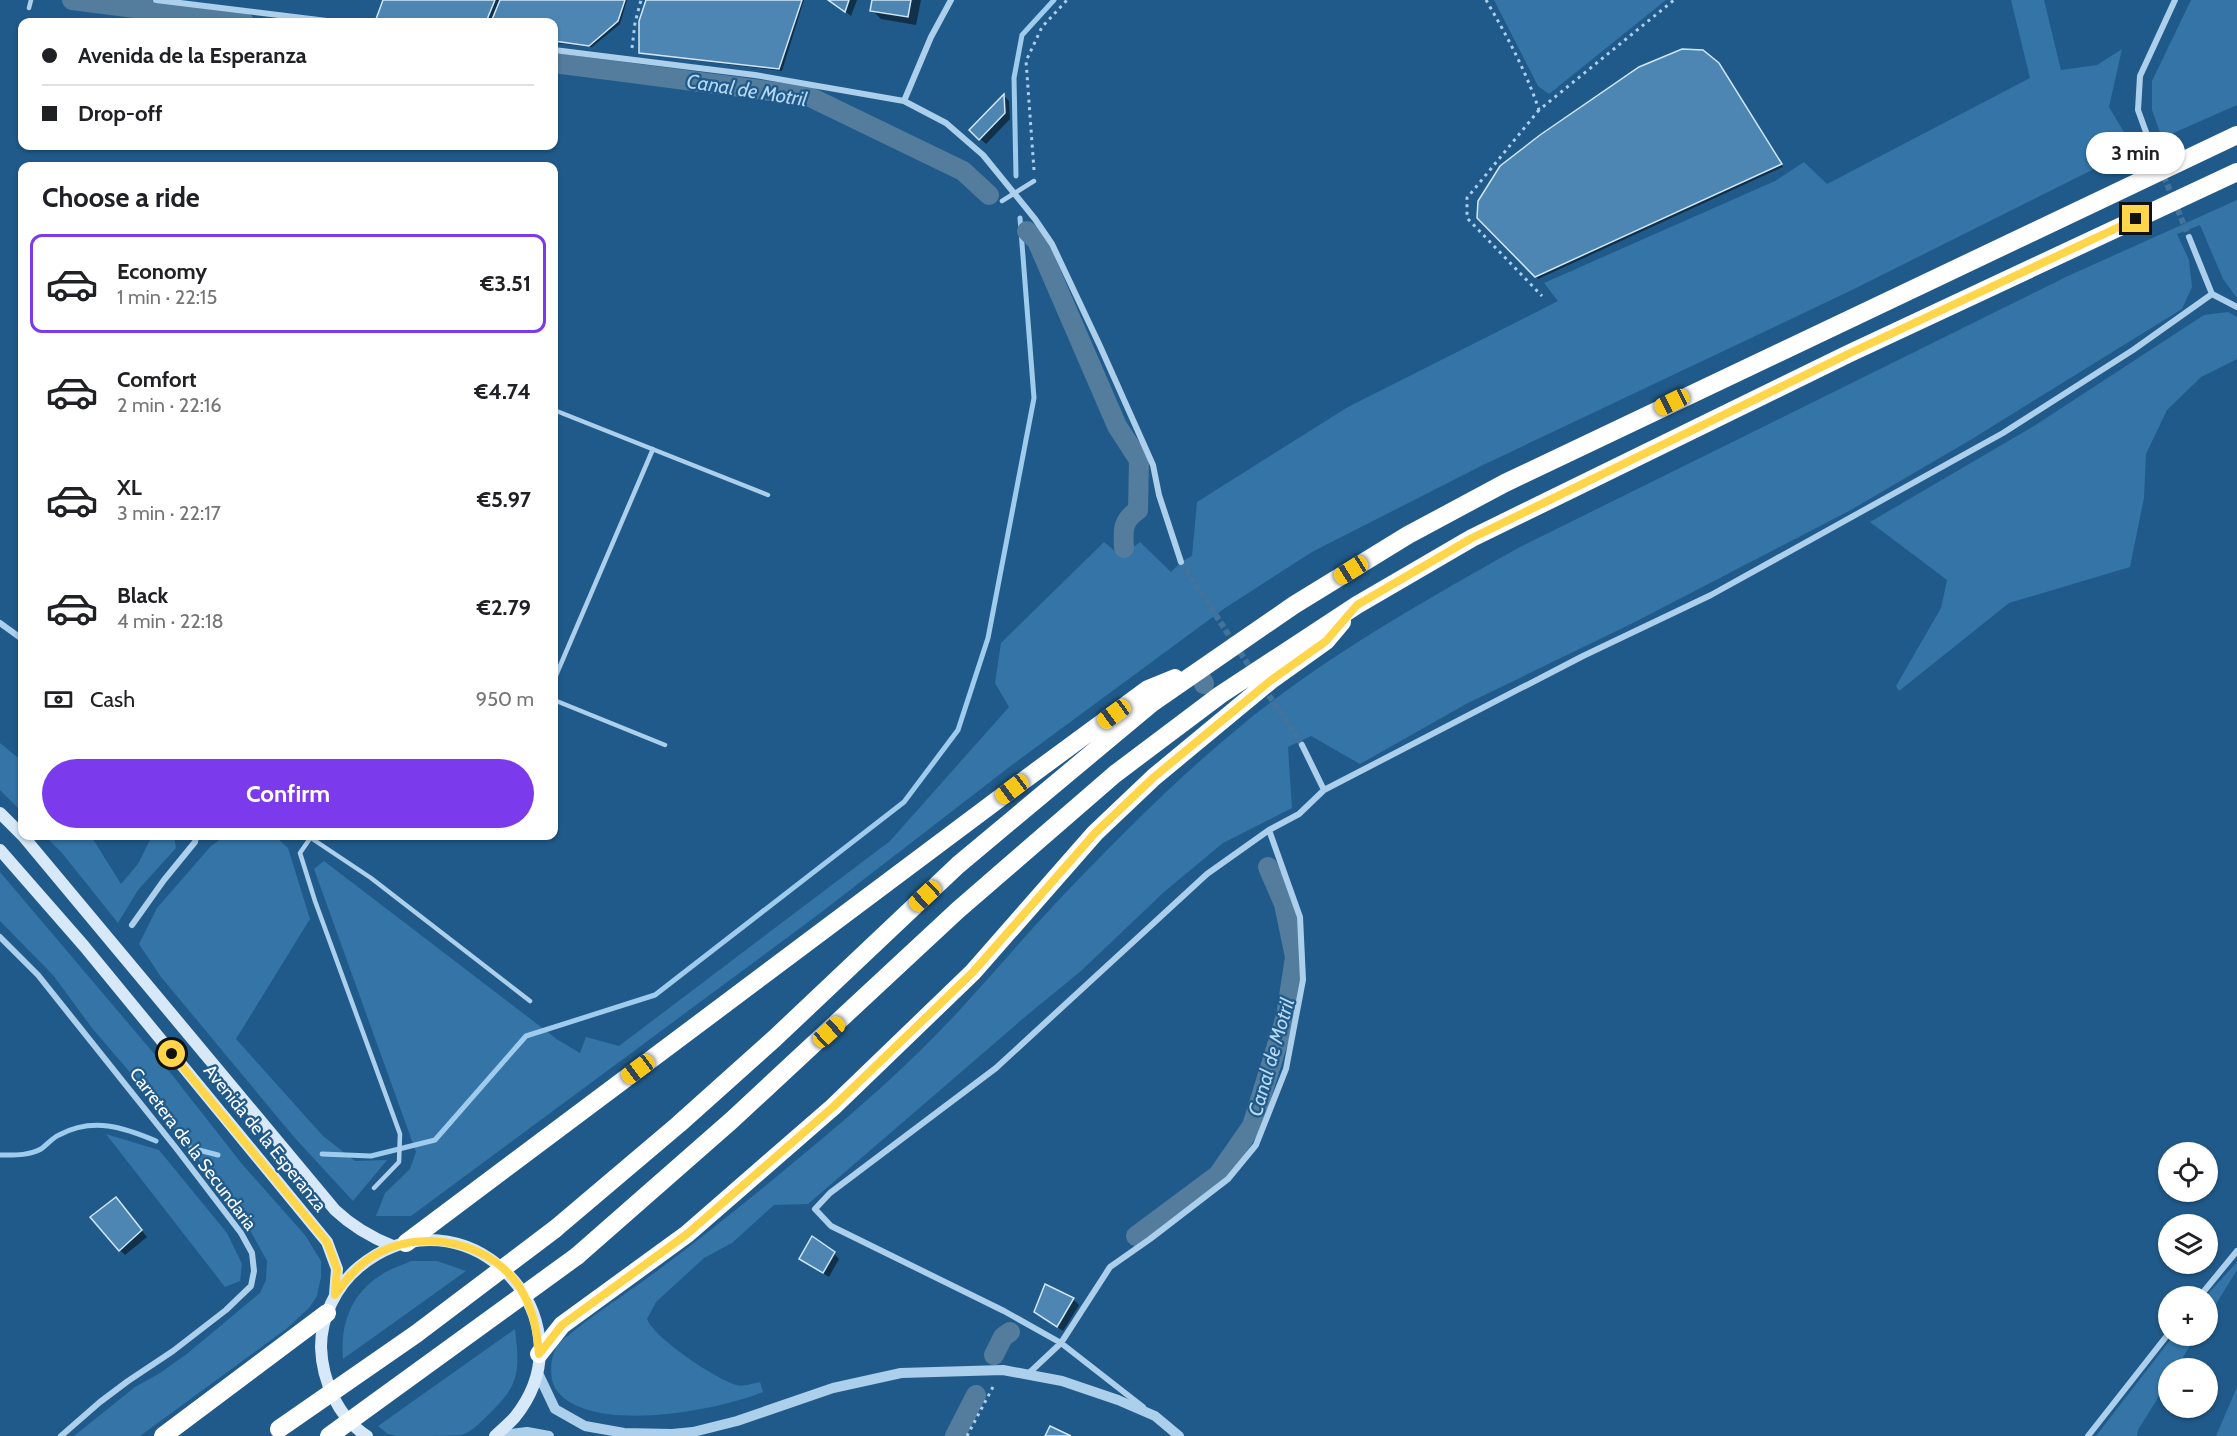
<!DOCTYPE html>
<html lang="en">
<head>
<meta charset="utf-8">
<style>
	body { margin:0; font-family:Cabin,sans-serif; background:#f2f2f2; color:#202124; height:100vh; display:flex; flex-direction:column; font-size:22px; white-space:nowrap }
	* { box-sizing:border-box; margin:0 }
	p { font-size:20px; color:#757577 }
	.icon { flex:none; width:33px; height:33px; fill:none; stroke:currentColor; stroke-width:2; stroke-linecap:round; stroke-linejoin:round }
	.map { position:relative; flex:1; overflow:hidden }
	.sheet { position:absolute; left:18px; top:162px; width:540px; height:678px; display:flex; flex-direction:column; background:#fff; border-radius:12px; box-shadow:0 2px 4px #0004 }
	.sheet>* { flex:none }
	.guide { position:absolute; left:18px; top:18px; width:540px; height:132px; border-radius:12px; box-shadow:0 2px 4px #0004; display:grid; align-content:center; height:132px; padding:0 24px; background:#fff }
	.buttons { position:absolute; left:2158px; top:1142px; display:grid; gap:12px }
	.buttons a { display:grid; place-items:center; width:60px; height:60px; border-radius:50%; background:#fff; box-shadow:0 2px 4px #0004; font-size:30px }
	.end { position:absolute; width:27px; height:27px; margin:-14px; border:8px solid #ffd54a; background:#111; box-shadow:0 0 0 3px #111 }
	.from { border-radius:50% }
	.bubble { position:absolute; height:42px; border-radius:21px; background:#fff; box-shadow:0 2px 4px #0004; font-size:20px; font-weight:700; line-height:42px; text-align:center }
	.car { position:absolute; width:18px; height:36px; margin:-18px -9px; border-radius:8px; box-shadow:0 0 4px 2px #0007; background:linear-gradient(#f5c518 24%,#345 0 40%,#f5c518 0 76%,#345 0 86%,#f5c518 0) }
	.guide b { display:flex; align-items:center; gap:21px; height:57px; font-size:22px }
	.guide b+b { border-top:2px solid #e0e0e0 }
	.guide i { width:15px; height:15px; background:#202124 }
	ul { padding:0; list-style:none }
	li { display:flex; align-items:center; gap:18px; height:99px; margin:0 12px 9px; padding:0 12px; border:3px solid transparent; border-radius:12px }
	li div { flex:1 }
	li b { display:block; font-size:22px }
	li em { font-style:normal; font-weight:700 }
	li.on { border-color:#7c3aed }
	li>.icon { width:54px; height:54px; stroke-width:1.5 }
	h2 { padding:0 24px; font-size:27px; line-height:72px }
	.pay { display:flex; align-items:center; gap:15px; height:66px; padding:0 24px; font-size:22px }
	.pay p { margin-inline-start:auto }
	.button { display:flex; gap:12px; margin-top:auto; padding:12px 24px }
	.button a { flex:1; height:69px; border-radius:36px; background:#7c3aed; color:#fff; font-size:24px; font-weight:700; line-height:69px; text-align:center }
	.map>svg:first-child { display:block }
</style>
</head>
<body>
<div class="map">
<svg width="2237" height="1436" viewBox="0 0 2237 1436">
	<rect width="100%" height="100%" fill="#205a8a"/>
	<path fill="#3474a7" d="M1494 0H1666L1549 94 1538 86Z
		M2011 0H2044L2061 70 2097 65 2122 49 2109 107 2134 149 1850 291 1481 466 1312 552 1225 608 1008 768 815 917 411 1216H376L385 1193 410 1169 416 1152 314 869 324 861 558 1040 580 1053 586 1037 619 1046 890 841 1009 707 995 683 1001 643 1104 542 1121 556 1140 542 1171 572 1181 562 1192 556 1197 502 1348 407 1558 301 1544 283 1775 181 1804 162 1827 184 2030 78Z
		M2191 0H2237V105L2162 138 2152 110V81Z
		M2237 200V298L2223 279 2200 225 2177 234 2189 260 2192 287 2182 309 1972 439 1849 511 1633 623 1466 704 1360 764 1311 736 1288 747 1292 808 1223 843 1164 892 1081 971 1026 1016 808 1204 774 1205 732 1243 704 1258 656 1302 647 1319C654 1338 717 1380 737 1385 743 1387 754 1383 760 1382L763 1392C716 1411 586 1436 555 1388 549 1377 550 1356 558 1344 561 1340 565 1338 569 1335 595 1313 623 1296 650 1276 709 1233 767 1185 823 1138 860 1107 897 1074 931 1040 974 997 1013 949 1054 905 1112 844 1172 783 1236 730 1322 658 1421 603 1518 548L2068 276Z
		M2228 312 2237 317V359L2201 377 2167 410 2146 454 2144 498 2130 567 2009 603 1899 691 1896 686 1941 608 1947 580 1870 522 2034 426 2204 315Z
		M0 743 22 761V812L0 790Z
		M45 836H91L121 884 138 864 152 836H174L176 848 138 890 118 923 62 853Z
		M225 836H275L288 848 310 919 236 1039 323 1136 355 1161 387 1160 353 1201 294 1137 161 977 139 944 157 908 211 846Z
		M0 872 173 1076 242 1164 305 1235 321 1261V1277L317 1296 309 1308 286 1329 140 1436H74L135 1387 160 1373 188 1353 260 1293 266 1280 267 1261 241 1214 128 1070 92 1028 53 975 0 921Z
		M106 1134 159 1150 227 1233 242 1264 240 1281 225 1287Z
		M411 1261H437L466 1271 343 1359C340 1324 351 1294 381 1275 389 1269 401 1266 411 1261Z
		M2237 1262V1270L2208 1317V1296H2206Z
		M515 1329C520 1372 520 1385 487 1416 480 1423 471 1432 462 1435 450 1436 411 1436 397 1436L388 1434 378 1426Z
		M2174 1335H2197L2176 1368H2169V1380L2138 1430 2137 1436H2096Z
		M2237 1387V1436H2216Z"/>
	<path fill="#0007" d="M385 0H627L620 24 592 47 554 43V22L380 21 378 19Z
		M647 0H804L782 71 643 54 640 52Z
		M831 0H857L851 16Z
		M874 0H921L916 25 881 19 872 10Z
		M1722 67 1783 167 1538 279 1479 218Z
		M1004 96 1009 101 1010 119 986 144 971 130Z
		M121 1205 147 1237 125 1255 120 1250Z
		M834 1253 839 1259 829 1277 801 1259Z
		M1045 1286 1073 1299 1079 1305 1063 1331 1036 1312Z"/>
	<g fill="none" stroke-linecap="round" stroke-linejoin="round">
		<path stroke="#9fccec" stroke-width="5" d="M1016 176 1014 78 1022 35 1054 0
			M191 1148 218 1155
			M322 1154 371 1156 435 1140 526 1036 655 995 904 802 958 730 988 638 1034 398 1020 218
			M0 1155C14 1155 28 1156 41 1149 47 1145 52 1138 59 1135 93 1117 123 1127 156 1141"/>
		<path stroke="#537c9d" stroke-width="20" d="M72 0 244 22
			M554 63 808 96 963 171 989 195
			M1027 231 1037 241 1117 426 1139 460 1138 510C1122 521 1123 530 1124 548
			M1203 681 1204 684
			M1136 1236 1218 1175 1252 1126 1286 1016 1295 957 1284 904 1268 867
			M994 1355 1003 1337 1010 1332
			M955 1436 976 1395"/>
	</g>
	<path fill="#4d86b3" stroke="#d1e7f8" stroke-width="1.5" d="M383 0H495L486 22H400L376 19Z
		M500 0H625L618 21 589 46 554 41V22H491Z
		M646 0H802L779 69 639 53V21Z
		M828 0H849L845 12Z
		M872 0H911L908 17 870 11Z
		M1682 49 1703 50 1719 63 1782 164 1535 277 1477 218 1478 201 1500 166 1540 135 1639 67Z
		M1004 94 1005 113 979 140 969 130Z
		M116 1197 142 1230 119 1251 90 1217Z
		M812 1236 835 1252 823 1273 799 1259Z
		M1045 1284 1074 1298 1057 1327 1034 1312Z
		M1050 1426 1071 1436H1045Z"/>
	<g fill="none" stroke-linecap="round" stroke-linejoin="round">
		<path stroke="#41739c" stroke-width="6" stroke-dasharray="6 3" stroke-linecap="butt" d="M2150 143 2189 237
			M1181 562 1253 672
			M1264 688 1302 745"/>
		<path stroke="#accfeb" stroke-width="3" stroke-dasharray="3 4.5" stroke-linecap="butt" d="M1486 0C1507 36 1526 71 1539 110L1674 0
			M632 48 635 23 641 0
			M1539 110 1467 198V218L1542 296
			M1034 170 1026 61 1042 27 1067 0
			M967 1436 994 1385"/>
		<path stroke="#accfeb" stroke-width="4.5" d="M29 8 31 0
			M1002 201 1034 181
			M554 410 768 495
			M554 680 653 449
			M554 700 665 745
			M308 836 371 878 530 1001
			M311 837 300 853 315 901 400 1134 399 1162 374 1188"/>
		<path stroke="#accfeb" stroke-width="6" d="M156 0 335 22
			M554 50 755 75 904 101 946 123 983 155 1035 219 1052 244 1100 346 1153 465 1159 495 1181 562
			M904 101 931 37 951 0
			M2150 143 2138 110 2140 76 2175 0
			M2189 237 2212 294 2237 307
			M0 623 22 639
			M1302 745 1324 790
			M132 925 164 880 195 842 196 836
			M0 937 38 975 176 1148 241 1233 252 1253 254 1271 251 1286 226 1310 173 1351 128 1381 100 1402 61 1436
			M2200 1296 2237 1251
			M1028 1374 1061 1343 1110 1267 1150 1239 1228 1179 1256 1145 1286 1069 1303 980 1300 917 1269 830 1299 814 1324 790 1583 656 1711 595 2003 433 2133 350 2212 294
			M1143 1407 1061 1343 1004 1311 831 1226 815 1209 830 1193 996 1068 1207 874 1269 830
			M2088 1436 2169 1333"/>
		<path stroke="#accfeb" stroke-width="10" d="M537 1371 555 1409 585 1426 624 1433 672 1434 693 1432 737 1421 833 1388 901 1373 1003 1370 1062 1381 1118 1400 1155 1416 1179 1436
			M495 1436 527 1432 549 1436"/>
		<path stroke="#d7e9f8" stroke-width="12" d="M0 813 22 835
			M23 836 335 1210C353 1227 370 1237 393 1246
			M0 850 84 946 327 1242 337 1269 335 1295
			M367 1436C338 1418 322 1380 321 1347 321 1317 336 1286 359 1267 462 1182 596 1316 515 1417 509 1424 501 1430 495 1436"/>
		<path stroke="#fff" stroke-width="18" d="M555 1229 679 1124 775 1038 958 865 1152 703 1294 605 1408 535 1505 483 2237 135
			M406 1243 1012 789 1148 689 1175 678
			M577 1256 732 1120 958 910 1115 774 1220 695 1357 605 1472 538 1848 354 2237 172
			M539 1354 562 1325 687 1234 833 1107 973 972 1095 833 1154 777 1270 681 1326 641 1342 622
			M163 1436 327 1313"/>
		<path stroke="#fff" stroke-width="18" d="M279 1429 416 1334 555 1229
			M329 1436 577 1256"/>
	</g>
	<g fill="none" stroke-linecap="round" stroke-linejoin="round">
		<path stroke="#ffd54a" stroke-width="8" d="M172 1054 327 1242 337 1269 335 1295C345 1281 355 1268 370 1258 418 1226 494 1240 523 1293 534 1313 537 1332 539 1354L562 1325 687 1234 833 1107 973 972 1095 833 1154 777 1270 681 1326 641 1357 605 1472 538 1848 354 2136 219"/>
	</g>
	<g text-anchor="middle" stroke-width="4.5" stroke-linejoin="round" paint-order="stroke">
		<g font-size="18" fill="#fff" stroke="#205a8a">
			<text transform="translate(265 1138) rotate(51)" y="6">Avenida de la Esperanza</text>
			<text transform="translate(193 1149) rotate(53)" y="6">Carretera de la Secundaria</text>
		</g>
		<g font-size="20" font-style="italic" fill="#b8d9f2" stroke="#205a8a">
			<text transform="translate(747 90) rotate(9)" y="7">Canal de Motril</text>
			<text transform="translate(1271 1057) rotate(-74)" y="7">Canal de Motril</text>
		</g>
	</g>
</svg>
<div class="buttons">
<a><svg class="icon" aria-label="locate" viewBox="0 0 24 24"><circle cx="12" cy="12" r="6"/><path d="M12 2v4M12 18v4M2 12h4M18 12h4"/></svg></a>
<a><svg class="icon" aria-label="layers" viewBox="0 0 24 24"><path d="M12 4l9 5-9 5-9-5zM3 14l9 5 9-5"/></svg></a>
<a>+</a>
<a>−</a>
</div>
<i class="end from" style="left:172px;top:1054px"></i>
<i class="end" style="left:2136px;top:219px"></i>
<div class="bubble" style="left:2086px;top:132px;width:99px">3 min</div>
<i class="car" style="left:1672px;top:402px;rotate:244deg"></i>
<i class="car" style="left:1351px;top:570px;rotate:238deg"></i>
<i class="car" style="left:1114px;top:714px;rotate:234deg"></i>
<i class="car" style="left:1012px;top:789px;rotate:233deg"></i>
<i class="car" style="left:925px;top:896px;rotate:227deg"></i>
<i class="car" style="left:829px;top:1032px;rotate:48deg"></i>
<i class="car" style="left:638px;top:1069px;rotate:233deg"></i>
<div class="guide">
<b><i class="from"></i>Avenida de la Esperanza</b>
<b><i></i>Drop-off</b>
</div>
<section class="sheet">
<h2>Choose a ride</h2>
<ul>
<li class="on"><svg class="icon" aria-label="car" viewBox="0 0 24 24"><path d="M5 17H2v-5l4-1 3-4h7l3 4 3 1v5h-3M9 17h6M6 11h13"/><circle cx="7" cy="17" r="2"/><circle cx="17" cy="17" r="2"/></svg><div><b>Economy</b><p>1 min · 22:15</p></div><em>€3.51</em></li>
<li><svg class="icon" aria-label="car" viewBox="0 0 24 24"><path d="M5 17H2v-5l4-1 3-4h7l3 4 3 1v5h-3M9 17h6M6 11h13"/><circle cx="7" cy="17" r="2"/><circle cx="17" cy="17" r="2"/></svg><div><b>Comfort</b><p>2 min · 22:16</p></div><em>€4.74</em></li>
<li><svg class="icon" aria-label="car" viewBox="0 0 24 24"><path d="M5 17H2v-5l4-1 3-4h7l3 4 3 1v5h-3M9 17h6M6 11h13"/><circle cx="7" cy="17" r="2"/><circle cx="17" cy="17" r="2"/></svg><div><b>XL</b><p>3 min · 22:17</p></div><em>€5.97</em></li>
<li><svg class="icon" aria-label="car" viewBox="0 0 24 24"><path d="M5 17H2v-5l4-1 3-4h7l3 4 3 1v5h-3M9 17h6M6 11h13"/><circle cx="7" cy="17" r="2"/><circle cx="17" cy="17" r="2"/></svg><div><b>Black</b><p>4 min · 22:18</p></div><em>€2.79</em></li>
</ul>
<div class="pay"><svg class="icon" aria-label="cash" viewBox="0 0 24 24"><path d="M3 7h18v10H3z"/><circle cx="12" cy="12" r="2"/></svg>Cash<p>950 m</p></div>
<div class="button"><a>Confirm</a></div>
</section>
</div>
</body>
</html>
